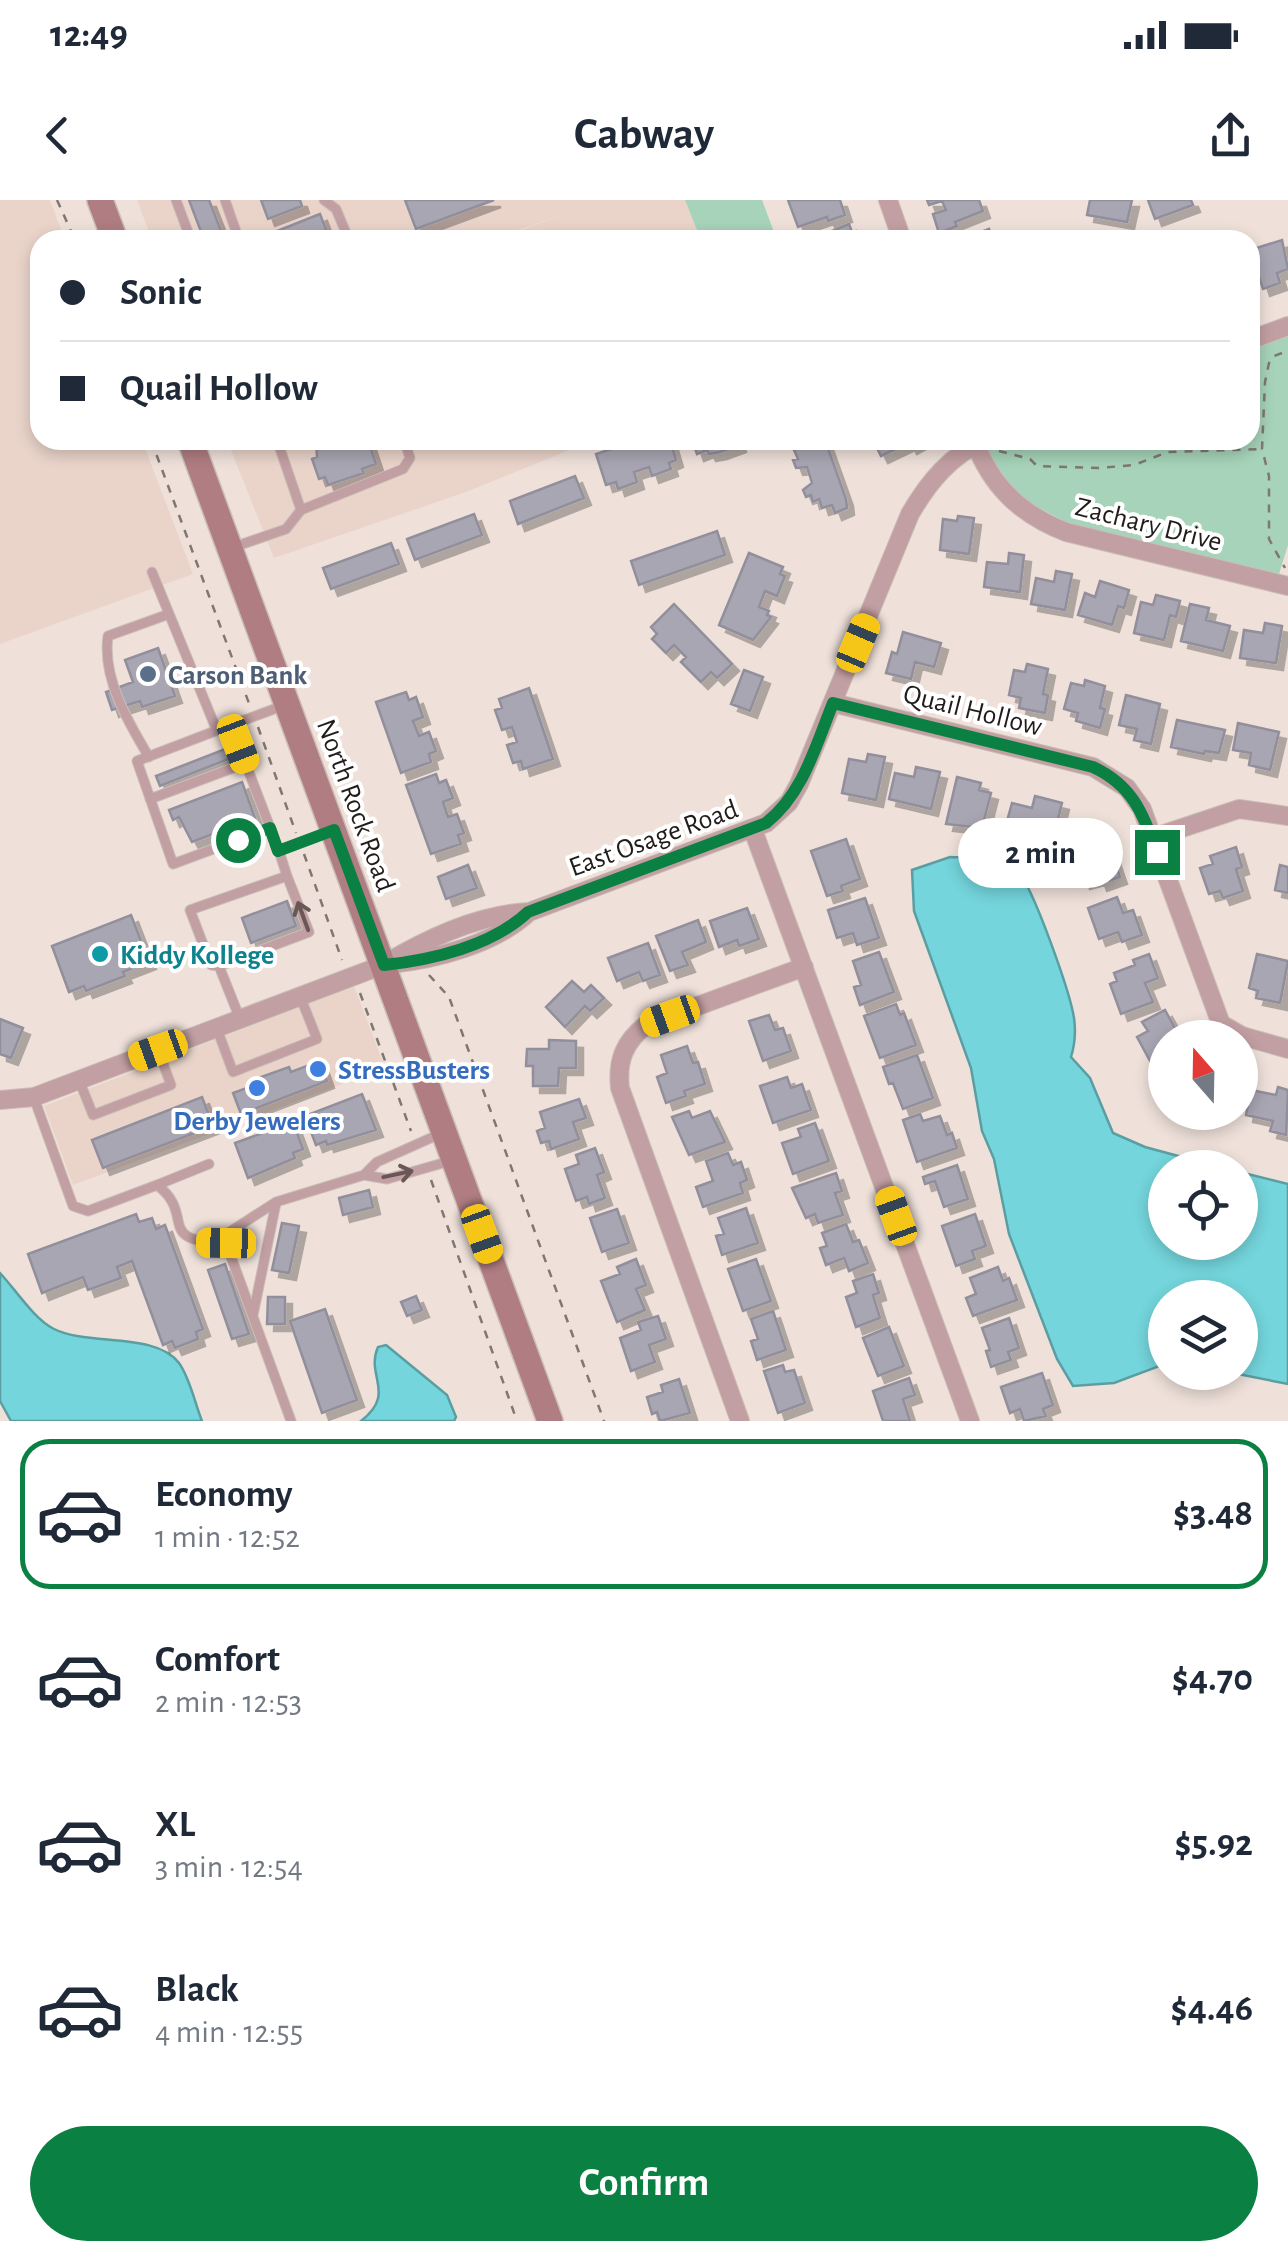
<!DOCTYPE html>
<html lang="en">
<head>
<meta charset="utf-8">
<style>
	body { margin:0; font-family:"Alegreya Sans",sans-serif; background:#f2f2f3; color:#1f2937; height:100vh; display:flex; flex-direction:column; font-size:38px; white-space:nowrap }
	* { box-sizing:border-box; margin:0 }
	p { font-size:32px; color:#747a83 }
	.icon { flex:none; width:55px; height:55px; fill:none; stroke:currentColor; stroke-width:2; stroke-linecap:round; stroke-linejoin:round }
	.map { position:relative; height:1221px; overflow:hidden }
	.details { display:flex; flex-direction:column; background:#fff; flex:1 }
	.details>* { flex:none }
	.guide { position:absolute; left:30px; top:30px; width:1230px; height:220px; border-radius:30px; box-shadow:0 5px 15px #0003; display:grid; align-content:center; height:220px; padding:0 30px; background:#fff }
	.needle { width:65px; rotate:340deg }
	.controls { position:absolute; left:1148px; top:820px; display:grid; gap:20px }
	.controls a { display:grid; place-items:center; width:110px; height:110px; border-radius:50%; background:#fff; box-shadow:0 5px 15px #0003; font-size:50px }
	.end { position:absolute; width:45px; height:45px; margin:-22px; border:12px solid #0b8043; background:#fff; box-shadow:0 0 0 5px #fff }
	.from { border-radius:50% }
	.bubble { position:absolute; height:70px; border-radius:35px; background:#fff; box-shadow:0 5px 15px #0003; font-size:32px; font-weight:700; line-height:70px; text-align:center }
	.car { position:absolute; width:30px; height:60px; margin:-30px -15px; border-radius:12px; box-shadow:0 0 8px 2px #0007; background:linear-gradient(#f5c518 24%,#345 0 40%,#f5c518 0 76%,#345 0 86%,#f5c518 0) }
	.guide b { display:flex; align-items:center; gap:35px; height:95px; font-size:38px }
	.guide b+b { border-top:2px solid #e0e1e3 }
	.guide i { width:25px; height:25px; background:#1f2937 }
	ul { padding:18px 0 0; list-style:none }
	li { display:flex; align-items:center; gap:30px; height:150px; margin:0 20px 15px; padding:0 10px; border:5px solid transparent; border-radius:30px }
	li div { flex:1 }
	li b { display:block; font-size:38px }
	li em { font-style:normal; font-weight:700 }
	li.on { border-color:#0b8043 }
	li>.icon { width:90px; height:90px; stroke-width:1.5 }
	.cta { display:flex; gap:20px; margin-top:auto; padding:20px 30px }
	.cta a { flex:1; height:115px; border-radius:60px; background:#0b8043; color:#fff; font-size:40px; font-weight:700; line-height:115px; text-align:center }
	.status { display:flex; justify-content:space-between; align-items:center; height:70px; padding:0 50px; background:#fff; direction:ltr }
	.status svg { height:28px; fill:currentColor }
	header { display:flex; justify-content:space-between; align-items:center; height:130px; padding:0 30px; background:#fff; font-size:45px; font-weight:700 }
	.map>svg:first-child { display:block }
</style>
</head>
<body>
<div class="status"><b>12:49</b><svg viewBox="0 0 49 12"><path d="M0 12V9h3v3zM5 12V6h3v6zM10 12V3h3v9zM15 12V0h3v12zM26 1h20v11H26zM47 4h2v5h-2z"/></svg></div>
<header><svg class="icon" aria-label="back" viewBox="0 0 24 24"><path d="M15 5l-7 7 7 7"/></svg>Cabway<svg class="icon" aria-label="share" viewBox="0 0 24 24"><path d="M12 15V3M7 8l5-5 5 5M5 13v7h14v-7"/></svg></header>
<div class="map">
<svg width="1288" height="1221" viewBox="0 0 1288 1221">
	<defs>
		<filter id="shadow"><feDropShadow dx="7" dy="7" stdDeviation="0" flood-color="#0004"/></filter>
	</defs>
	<rect width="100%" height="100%" fill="#efe1da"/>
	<path fill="#ead4ca" d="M0 0H50L65 40H40V240H142L193 374 0 444Z
		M137 0H685L701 40H497L558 16 491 40H152Z
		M227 240H594L466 292 274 358Z
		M354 786 385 868 73 985 44 906Z"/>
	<path fill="#a6d3b9" d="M685 0H762L777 40H701Z
		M1288 126V345L1279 374 1072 325 1024 300 975 244 986 240H1250V140Z"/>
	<path fill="#74d5dc" stroke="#5b9ea2" stroke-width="2.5" d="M950 657C970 658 1003 654 1018 671 1034 690 1070 792 1074 818 1076 832 1075 844 1071 857L1090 878 1113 933 1145 947 1219 967 1165 968V1042H1240V972L1288 984V1184L1233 1173 1240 1172V1098H1165V1164L1114 1183 1073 1186 1057 1159 1009 1034 994 959 982 931 971 868 914 711 912 670Z
		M0 1073C16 1090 34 1119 54 1129 88 1146 156 1132 179 1163 190 1178 195 1204 202 1221H11L0 1201Z
		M386 1145 447 1195 456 1217 454 1221H361C397 1193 365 1176 378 1147Z"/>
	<path fill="#a9a6b3" stroke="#928f9c" stroke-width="2.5" filter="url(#shadow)" d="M189 0H209L221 31 203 37Z
		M261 0H300L302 6 268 19Z
		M405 0H494L416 29Z
		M788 0H840L845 15 828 21 827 17 798 27Z
		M927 0H979L983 11 955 22 957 26 939 33 933 14 946 10 942 1 929 5Z
		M1090 0H1132L1127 22 1087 15Z
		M1148 0H1191L1193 5 1155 19Z
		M320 14 330 40H269L267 35Z
		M849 24 855 40H820L833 35 832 31Z
		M989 29 993 40H948L959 36 961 40Z
		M1282 40 1288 69 1277 73 1280 83 1263 89 1250 50Z
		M368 240 376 264 362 269 364 273 328 285 325 277 319 279 312 259 317 257 316 241Z
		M638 240H670L676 260 669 263 671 269 652 276 649 267 634 272 637 282 618 289 616 282 606 285 596 254Z
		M692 240H737L739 245 720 252 709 254 707 250 697 254Z
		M825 240 846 299 847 308 835 313 832 305 822 308 819 299 813 302 811 295 806 297 803 290 812 283 807 267 796 268 793 260 798 259 794 250 800 248 797 241Z
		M873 240H923L910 247 908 243 881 256Z
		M575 276 584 298 518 324 510 301Z
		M474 314 482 335 415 360 407 339Z
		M958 316 974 318 969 354 940 350 943 319 957 321Z
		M717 331 725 355 639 385 631 361Z
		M391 343 399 364 331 389 323 368Z
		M749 353 783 367 780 374 785 376 777 396 765 391 759 407 769 411 767 415 771 417 753 440 719 425Z
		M1009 353 1024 355 1020 392 984 387 987 362 1008 364Z
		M1056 371 1072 374 1065 410 1031 404 1036 378 1054 382Z
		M1100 381 1129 390 1124 408 1118 406 1112 425 1078 415 1085 393 1095 397Z
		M1156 395 1180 401 1176 417 1170 415 1164 440 1134 433 1141 402 1153 405Z
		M674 404 732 464 717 478 711 472 701 482 681 462 686 457 674 445 666 453 652 439 657 434 651 427Z
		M1190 404 1209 408 1206 420 1230 426 1223 451 1181 441Z
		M1265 423 1282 426 1276 463 1240 458 1244 430 1263 433Z
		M903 432 941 443 934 467 915 462 911 479 886 473 892 452 897 454Z
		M158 448 175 496 142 507 140 501 112 510 106 492 133 482 125 460Z
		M1027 464 1048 469 1043 494 1048 495 1045 513 1019 508 1021 498 1009 495 1014 470 1025 472Z
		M744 470 763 477 750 511 731 504Z
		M1085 480 1105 486 1100 508 1105 509 1100 528 1076 521 1078 513 1064 509 1071 483 1084 486Z
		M529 488 553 559 523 569 521 561 513 563 507 545 517 542 512 527 502 530 495 510 502 508 499 499Z
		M406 492 409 500 416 497 423 517 413 521 419 536 429 532 436 551 429 554 431 562 401 573 376 502Z
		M1126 495 1160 504 1151 544 1134 540 1137 529 1119 525Z
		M1177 520 1225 530 1219 553 1205 551 1204 554 1171 547Z
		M1238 523 1279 532 1270 570 1249 565 1251 553 1233 550Z
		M228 548 231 558 160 586 156 576Z
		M868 554 885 557 876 600 842 593 849 559 866 562Z
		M916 567 940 572 931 609 889 599 895 573 914 577Z
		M436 574 439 583 446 580 453 598 443 602 448 617 457 614 464 633 458 635 461 644 431 654 406 585Z
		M957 577 981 583 979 590 991 593 982 628 946 624Z
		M242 582 255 618 192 642 179 617 173 620 169 610Z
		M1035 596 1062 603 1057 623 1050 621 1045 642 1004 632 1012 603 1032 608Z
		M1096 633 1104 656 1112 654 1120 677 1100 684 1098 678 1083 682 1070 642Z
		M846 639 860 679 841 686 843 691 827 696 811 651Z
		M1236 647 1242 667 1236 669 1243 691 1223 698 1220 691 1209 694 1200 668 1213 664 1210 656Z
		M468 665 477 688 446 699 438 677Z
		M1280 665 1288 667V693L1275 690Z
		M1117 697 1123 713 1133 710 1142 735 1122 742 1118 732 1099 739 1088 708Z
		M865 698 879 738 857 745 853 733 837 738 828 710Z
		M287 701 296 726 251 743 242 718Z
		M747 708 759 739 739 746 737 740 719 747 710 721Z
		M131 715 149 762 123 772 125 776 86 791 84 786 69 792 52 746Z
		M698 720 706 742 682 752 688 765 670 771 656 736Z
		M648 743 660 775 643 781 639 772 617 781 608 758Z
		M879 752 894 792 860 805 854 787 861 785 853 761Z
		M1149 754 1158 778 1145 783 1153 802 1121 814 1110 784 1117 781 1114 773 1135 765 1133 760Z
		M1257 754 1288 761 1280 803 1256 798 1258 791 1249 788Z
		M572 781 584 792 591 785 604 798 590 811 585 806 565 827 546 807Z
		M896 804 900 815 904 813 916 845 880 858 864 816Z
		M1165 810 1177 832 1173 835 1174 838H1165V864L1155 870 1137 837 1148 831 1142 822Z
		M769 815 775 830 783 828 791 851 763 861 749 821Z
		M0 819 23 828 11 858 0 854Z
		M549 840 576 841V868H559L558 886H533V866H526L527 849H549Z
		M687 846 693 863 698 862 705 884 684 891 686 896 666 903 657 877 667 873 661 855Z
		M917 855 933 898 903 909 893 883 889 884 883 867Z
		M320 861 327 881 241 914 233 893 263 882 261 877 289 867 291 872Z
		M787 877 791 888 802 884 811 910 773 923 760 886Z
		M1278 887 1288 890 1286 935 1270 931 1273 921 1246 915 1251 890 1276 895Z
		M362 894 376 930 327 945 326 941 316 945 305 916Z
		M202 897 213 926 103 968 92 940Z
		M579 899 586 918 573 922 579 939 551 949 549 941 541 943 537 931 545 928 540 912Z
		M689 911 692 918 710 911 725 942 689 955 672 917Z
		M920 914 923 921 940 916 947 935 952 933 957 948 917 962 903 920Z
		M293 922 303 949 293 953 295 958 248 978 235 943Z
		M815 923 829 961 793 974 782 943 801 937 798 929Z
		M595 948 604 972 597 975 605 998 589 1004 587 997 576 1001 565 969 579 964 576 955Z
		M728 953 733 965 741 962 747 980 740 983 743 993 703 1007 696 987 713 981 706 961Z
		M957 965 968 999 944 1007 935 981 925 984 923 977Z
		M836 973 842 991 835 993 843 1015 818 1023 815 1014 806 1018 792 988Z
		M369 990 373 1007 343 1015 339 998Z
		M746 1008 758 1043 722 1055 716 1036 724 1034 718 1018Z
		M617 1009 629 1043 602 1052 590 1018Z
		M136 1014 139 1022 152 1018 156 1029 165 1025 203 1129 196 1132 198 1139 175 1148 172 1141 163 1145 132 1061 117 1067 121 1078 88 1090 83 1077 42 1093 28 1054Z
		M975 1014 986 1046 972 1051 975 1059 956 1066 942 1026Z
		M282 1023 299 1026 289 1073 272 1070Z
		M846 1024 853 1042 859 1040 868 1063 849 1071 844 1058 826 1065 820 1048 827 1046 822 1033Z
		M636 1059 646 1085 636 1089 645 1110 617 1122 601 1081 620 1074 617 1067Z
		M756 1059 771 1101 743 1111 728 1069Z
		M225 1064 249 1134 232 1139 208 1070Z
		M998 1067 1003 1081 1009 1078 1017 1100 973 1116 966 1098 976 1094 970 1078Z
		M873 1074 879 1093 873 1095 880 1118 856 1127 846 1097 857 1093 853 1081Z
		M416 1096 422 1110 407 1116 401 1102Z
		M268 1097H285V1124H267Z
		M325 1109 357 1200 322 1213 290 1121Z
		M773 1111 786 1150 757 1160 751 1141 758 1139 751 1119Z
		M658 1116 666 1139 649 1145 655 1162 631 1171 620 1138 641 1130 638 1122Z
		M1009 1118 1019 1148 1008 1152 1011 1160 991 1167 986 1151 990 1150 982 1128Z
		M889 1127 904 1166 878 1176 863 1138Z
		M783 1165 785 1172 794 1170 805 1203 778 1213 764 1171Z
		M1042 1173 1053 1205 1043 1209 1046 1216 1024 1221 1020 1209 1010 1213 1001 1187Z
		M909 1178 915 1195 903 1199 910 1221H883L873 1191Z
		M679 1179 690 1213 660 1221 657 1212 652 1214 647 1197 663 1192 661 1185Z"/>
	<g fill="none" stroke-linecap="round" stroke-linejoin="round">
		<g stroke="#cabeb7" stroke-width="11">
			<path id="lane" d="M176 0 191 40
				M225 0 238 37 230 40
				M324 0 336 9 349 40
				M277 240 301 310
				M234 347 286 329 301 310 403 269 410 258 404 240
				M152 372 217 531
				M231 525 137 561 173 664 270 628
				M149 557C128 522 102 478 108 436L169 414
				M150 599 246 563
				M279 651 231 525 285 505
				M219 766 309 732 287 676
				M240 819 219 766 211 765 190 710 287 676 279 651 331 631
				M217 829 233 872 317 839 300 796
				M79 880 93 915 171 885 158 850
				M34 898 73 1006 88 1011 157 985C197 1015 153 1042 226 1043
				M442 933 377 962 364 975 387 979 450 961
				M157 985 209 964
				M253 1115 276 1003
				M291 1221 226 1043 228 1033 276 1002 364 975"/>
		</g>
		<g stroke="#cabeb7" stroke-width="20">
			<path id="street" d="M888 0 902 40
				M1250 140 1288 126
				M974 240C991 286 1020 314 1066 332L1288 386
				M833 503 1093 567 1127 588 1142 609 1221 824 1242 836 1288 849
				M753 630 970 1221
				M1152 638 1239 609 1288 616
				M391 764C437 759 495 744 529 712
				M0 900 34 897 383 765C426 739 478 714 529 712L766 623 789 602 799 584 910 314C928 283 951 254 986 240
				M740 1221 620 888C617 861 624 842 646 825L804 767"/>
		</g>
		<g stroke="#cabeb7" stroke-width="28">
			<path id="secondary" d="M100 0 115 40
				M190 240 550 1221"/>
		</g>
		<path stroke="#807772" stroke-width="2.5" stroke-dasharray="8 8" stroke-linecap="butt" d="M57 0 75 40
			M1282 153 1274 156 1269 163 1265 182 1262 249 1269 276V339L1285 368
			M151 240 250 506
			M999 251 1030 259 1037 266 1099 268 1134 265 1168 252 1262 249
			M258 527 296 633
			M304 654 342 760
			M429 775 449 797 604 1221
			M360 793 411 931
			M431 980 517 1221"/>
		<use href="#lane" stroke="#c29fa2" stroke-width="9"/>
		<use href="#street" stroke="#c29fa2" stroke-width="18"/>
		<use href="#secondary" stroke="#af7d82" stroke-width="25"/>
	</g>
	<defs><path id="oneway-shaft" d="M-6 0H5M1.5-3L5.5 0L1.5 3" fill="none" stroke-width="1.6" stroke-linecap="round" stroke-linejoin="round" transform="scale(2.5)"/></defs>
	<g stroke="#695757">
		<use href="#oneway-shaft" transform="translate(303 716) rotate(-110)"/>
		<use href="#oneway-shaft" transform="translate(398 974) rotate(-12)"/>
	</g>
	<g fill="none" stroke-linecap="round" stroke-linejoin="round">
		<path stroke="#0b8043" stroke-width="12" d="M238 640 270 628 278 651 334 630 384 765C432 760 492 746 528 712L766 623C803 594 816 545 833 503L1093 567C1132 585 1143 613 1157 652"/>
	</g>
	<circle fill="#5c6f8a" stroke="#fff" stroke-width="4" cx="148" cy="474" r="10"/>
	<circle fill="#0f9aa8" stroke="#fff" stroke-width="4" cx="100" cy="754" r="10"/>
	<g fill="#3f7fe0" stroke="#fff" stroke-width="4">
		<circle cx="318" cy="869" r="10"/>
		<circle cx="257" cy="888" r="10"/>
	</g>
	<g text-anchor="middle" stroke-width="8" stroke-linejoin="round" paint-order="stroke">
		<g font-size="28" fill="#211c19" stroke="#fff">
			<text transform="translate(1149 323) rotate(14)" y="10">Zachary Drive</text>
			<text transform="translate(973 509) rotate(14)" y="10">Quail Hollow</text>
			<text transform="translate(357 605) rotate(70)" y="10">North Rock Road</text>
			<text transform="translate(653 637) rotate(-20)" y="10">East Osage Road</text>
		</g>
		<g font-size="28" font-weight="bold" fill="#4e5e75" stroke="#fff" text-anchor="start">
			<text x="168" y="484">Carson Bank</text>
		</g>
		<g font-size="28" font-weight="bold" fill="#0d838f" stroke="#fff" text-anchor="start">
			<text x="120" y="764">Kiddy Kollege</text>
		</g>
		<g font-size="28" font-weight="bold" fill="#366cbe" stroke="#fff" text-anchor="start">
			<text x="338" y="879">StressBusters</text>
			<text x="257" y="930" text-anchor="middle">Derby Jewelers</text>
		</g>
	</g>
</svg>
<div class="controls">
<a><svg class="needle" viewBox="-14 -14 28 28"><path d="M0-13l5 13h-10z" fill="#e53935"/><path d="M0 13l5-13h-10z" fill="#747a83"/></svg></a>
<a><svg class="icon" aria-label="locate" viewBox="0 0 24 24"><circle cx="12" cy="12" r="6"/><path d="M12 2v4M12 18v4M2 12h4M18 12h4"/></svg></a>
<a><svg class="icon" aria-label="layers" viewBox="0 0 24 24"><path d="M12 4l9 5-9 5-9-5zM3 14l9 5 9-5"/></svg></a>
</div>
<i class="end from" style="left:238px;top:640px"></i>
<i class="end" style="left:1157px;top:652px"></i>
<div class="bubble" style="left:958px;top:618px;width:165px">2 min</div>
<i class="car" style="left:858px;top:443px;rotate:23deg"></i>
<i class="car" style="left:238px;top:544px;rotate:159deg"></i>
<i class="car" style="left:670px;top:816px;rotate:250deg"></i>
<i class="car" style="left:158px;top:850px;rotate:250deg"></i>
<i class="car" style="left:896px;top:1016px;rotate:340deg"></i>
<i class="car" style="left:482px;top:1034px;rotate:160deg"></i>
<i class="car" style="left:226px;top:1043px;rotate:271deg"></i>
<div class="guide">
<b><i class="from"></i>Sonic</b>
<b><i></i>Quail Hollow</b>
</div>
</div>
<section class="details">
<ul>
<li class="on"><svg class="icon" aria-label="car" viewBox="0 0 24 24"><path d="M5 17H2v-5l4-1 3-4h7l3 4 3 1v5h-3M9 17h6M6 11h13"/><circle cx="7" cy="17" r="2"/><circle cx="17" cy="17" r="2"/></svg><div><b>Economy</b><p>1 min · 12:52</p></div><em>$3.48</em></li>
<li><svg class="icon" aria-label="car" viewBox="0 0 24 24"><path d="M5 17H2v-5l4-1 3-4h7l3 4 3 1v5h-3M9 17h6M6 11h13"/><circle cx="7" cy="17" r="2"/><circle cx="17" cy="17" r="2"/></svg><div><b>Comfort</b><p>2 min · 12:53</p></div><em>$4.70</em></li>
<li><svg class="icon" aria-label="car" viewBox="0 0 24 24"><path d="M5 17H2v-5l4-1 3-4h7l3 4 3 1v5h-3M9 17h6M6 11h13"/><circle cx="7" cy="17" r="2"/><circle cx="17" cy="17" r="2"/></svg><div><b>XL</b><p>3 min · 12:54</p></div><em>$5.92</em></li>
<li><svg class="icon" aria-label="car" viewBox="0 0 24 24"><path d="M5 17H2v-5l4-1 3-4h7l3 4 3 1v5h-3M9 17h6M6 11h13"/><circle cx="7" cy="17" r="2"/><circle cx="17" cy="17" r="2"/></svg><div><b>Black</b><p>4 min · 12:55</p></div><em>$4.46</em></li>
</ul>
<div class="cta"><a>Confirm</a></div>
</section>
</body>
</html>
